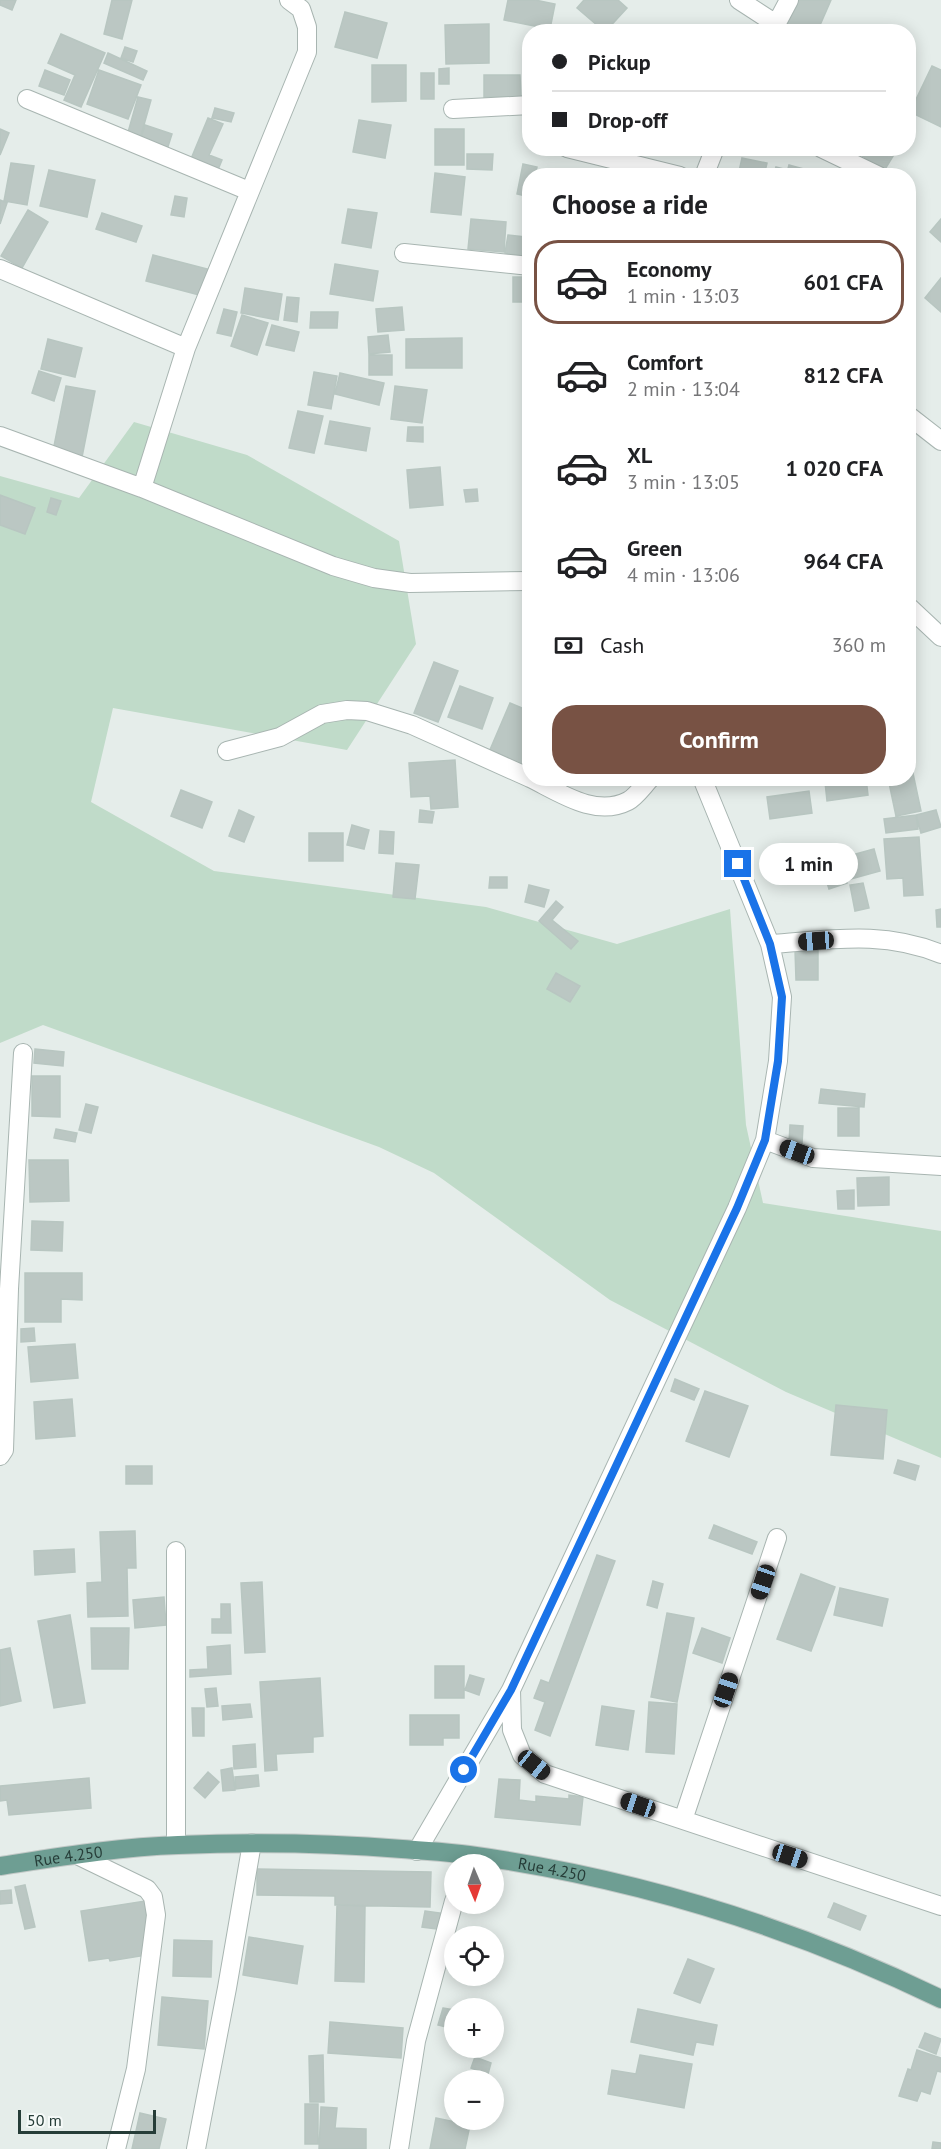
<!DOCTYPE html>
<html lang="en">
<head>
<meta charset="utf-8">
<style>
	body { margin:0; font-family:"PT Sans",sans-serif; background:#f6f6f6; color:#202124; height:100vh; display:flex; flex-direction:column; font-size:22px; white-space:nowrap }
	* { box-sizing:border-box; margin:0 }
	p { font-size:20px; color:#757577 }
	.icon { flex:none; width:33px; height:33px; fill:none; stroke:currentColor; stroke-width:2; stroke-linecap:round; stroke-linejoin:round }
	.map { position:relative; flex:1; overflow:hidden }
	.sheet { position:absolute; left:522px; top:168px; width:394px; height:618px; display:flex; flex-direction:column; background:#fff; border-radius:24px; box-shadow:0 3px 15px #0003 }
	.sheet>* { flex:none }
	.top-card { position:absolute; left:522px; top:24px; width:394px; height:132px; border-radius:24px; box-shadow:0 3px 15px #0003; display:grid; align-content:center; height:132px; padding:0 30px; background:#fff }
	.needle { width:39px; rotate:178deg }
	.tools { position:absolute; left:444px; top:1854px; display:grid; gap:12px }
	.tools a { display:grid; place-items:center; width:60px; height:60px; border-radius:50%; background:#fff; box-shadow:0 3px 15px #0003; font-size:30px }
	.scale { position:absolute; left:18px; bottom:15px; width:138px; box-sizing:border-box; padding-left:6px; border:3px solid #263d38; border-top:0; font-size:16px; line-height:21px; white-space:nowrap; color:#263d38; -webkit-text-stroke:4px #f5f9f8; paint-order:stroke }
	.end { position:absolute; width:27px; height:27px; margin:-14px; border:8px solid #1a73e8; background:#fff; box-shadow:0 0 0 3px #fff }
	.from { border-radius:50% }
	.bubble { position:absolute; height:42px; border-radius:21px; background:#fff; box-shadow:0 3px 15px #0003; font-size:20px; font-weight:700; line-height:42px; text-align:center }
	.car { position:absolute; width:18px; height:36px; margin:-18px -9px; border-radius:8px; box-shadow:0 0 4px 2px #0007; background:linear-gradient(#222 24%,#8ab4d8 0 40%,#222 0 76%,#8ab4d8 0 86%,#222 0) }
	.top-card b { display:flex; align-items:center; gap:21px; height:57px; font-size:22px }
	.top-card b+b { border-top:2px solid #e0e0e0 }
	.top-card i { width:15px; height:15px; background:#202124 }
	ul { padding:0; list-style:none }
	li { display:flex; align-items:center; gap:18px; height:84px; margin:0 12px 9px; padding:0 18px; border:3px solid transparent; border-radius:24px }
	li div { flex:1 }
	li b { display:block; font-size:22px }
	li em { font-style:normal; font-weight:700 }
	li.selected { border-color:#785244 }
	li>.icon { width:54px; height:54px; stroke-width:1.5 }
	h2 { padding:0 30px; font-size:27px; line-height:72px }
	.pay { display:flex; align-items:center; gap:15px; height:66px; padding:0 30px; font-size:22px }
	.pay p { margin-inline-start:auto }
	.button { display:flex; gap:12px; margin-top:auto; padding:12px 30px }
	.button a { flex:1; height:69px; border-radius:24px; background:#785244; color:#fff; font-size:24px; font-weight:700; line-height:69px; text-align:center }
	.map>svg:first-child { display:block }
</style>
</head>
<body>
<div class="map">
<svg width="941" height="2149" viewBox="0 0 941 2149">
	<rect width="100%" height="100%" fill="#e5edea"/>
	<path fill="#c0dbc9" d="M134 422 247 455 399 541 416 644 347 750 113 708 91 802 214 871 486 907 617 944 730 909 746 1125 763 1203 941 1231V1458L786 1392 610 1300 434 1173 379 1147 43 1025 0 1043V476L79 498Z"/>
	<path fill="#bbc7c3" stroke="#b8c6c1" stroke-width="1.5" d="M0 0H16L12 10 0 5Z
		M112 0H132L122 39 104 34Z
		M508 0H535L555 4 550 29 504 20Z
		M584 0H618L627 8 605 32 577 8Z
		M798 0H831L817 32H784Z
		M345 12 387 23 377 58 335 47Z
		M489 24V63L446 64 445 25Z
		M61 34 105 53 81 107 64 100 75 75 48 63Z
		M125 47 137 51 133 62 121 58Z
		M108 53 147 71 143 80 104 63Z
		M372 65H406V101L372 102Z
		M932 66 941 70V127L910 112Z
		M449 68V84H439V69Z
		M45 70 70 80 64 95 39 86Z
		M99 70 141 85 128 119 87 104Z
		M421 73H434V99H421Z
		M484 75H520L521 97H484Z
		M138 97 151 100 138 146 125 143Z
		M215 108 234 113 231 122 212 118Z
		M208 118 223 124 209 155 222 160 215 177 188 166Z
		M359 120 391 125 385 158 353 152Z
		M145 125 172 134 164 159 137 150Z
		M0 129 9 133 0 155Z
		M435 129H464V165H435Z
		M851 148H898L884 171Z
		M467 154H493L492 170 467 169Z
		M742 158 767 163 764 176H738Z
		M11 163 34 166 27 205 4 201Z
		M523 164 537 167 535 176H530V197L517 194Z
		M789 165 815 172 814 176H786Z
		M776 167 784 169 782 176H773Z
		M49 170 95 180 87 217 40 206Z
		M435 173 465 177 461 215 431 212Z
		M175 196 187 198 184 217 171 215Z
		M0 200 7 203 0 224Z
		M348 209 377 213 371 248 342 243Z
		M28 210 48 222 22 268 1 256Z
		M102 213 142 226 136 242 96 229Z
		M471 219 506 222 504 252 468 249Z
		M941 219V242L930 232Z
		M508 235 525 237 522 256 505 253Z
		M153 255 215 271 207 297 146 281Z
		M335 264 378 271 373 301 330 294Z
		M513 277H530V302H513Z
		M941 278V312L925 298Z
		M245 288 282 294 278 320 241 313Z
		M287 297 299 298 297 322 284 320Z
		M402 307 404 330 378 332 376 309Z
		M224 309 237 312 231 336 217 333Z
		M311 312H338L337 328H310Z
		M242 315 268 323 257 355 231 346Z
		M272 325 299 332 294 351 266 345Z
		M388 335 390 352 369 354 368 337Z
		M462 338V368H406V339Z
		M48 339 82 348 75 377 41 369Z
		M369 355H392V375H369Z
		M39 371 61 378 54 401 32 393Z
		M314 372 337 376 331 409 308 405Z
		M340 373 384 383 379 405 335 394Z
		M66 386 95 391 82 457 53 451Z
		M395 386 427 390 422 423 391 419Z
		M298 411 323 416 314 453 289 448Z
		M330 421 370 428 366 451 325 444Z
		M408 427H423V442L407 441Z
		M440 467 443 505 410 508 407 470Z
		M477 489 478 501 466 502 464 490Z
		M0 495 35 508 25 534 0 525Z
		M51 498 61 501 56 515 47 512Z
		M434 662 458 671 438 722 414 713Z
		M460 686 493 698 482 729 448 717Z
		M510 703 529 711 525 721 530 723V748L522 765 489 752Z
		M455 760 458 807 431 809 430 796 411 797 409 763Z
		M911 764 921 811 896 816 888 778H909V765Z
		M852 778H866L868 795 827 801 825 782Z
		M181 790 212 802 202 828 171 816Z
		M809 791 812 813 770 819 767 797Z
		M239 810 254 817 244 842 229 836Z
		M420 810 434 812 432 823 419 822Z
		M936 810 941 827 921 833 916 815Z
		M916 815 918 829 886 833 884 819Z
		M352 825 369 830 364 849 347 845Z
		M380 831 394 832 393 854 379 853Z
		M309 833H343V861H309Z
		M919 837 923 895 904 896 903 878 887 879 884 839Z
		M874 849 880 871 847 880 841 858Z
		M396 863 419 865 415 899 393 897Z
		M840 864 847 883 829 889 823 870Z
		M490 877H507V888H489Z
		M863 883 869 908 855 911 850 885Z
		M529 885 549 890 544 907 525 902Z
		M556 901 563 907 552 920 578 941 571 949 539 921Z
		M941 909V927H937L936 910Z
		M818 949V980H796L795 950Z
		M556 973 580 986 570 1002 547 989Z
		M35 1049 64 1052 63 1066 34 1063Z
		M32 1076H60V1117L32 1116Z
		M821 1089 865 1094 864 1107 819 1103Z
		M86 1104 98 1107 91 1133 79 1130Z
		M838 1108H859V1136H838Z
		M790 1125 803 1126 802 1144 789 1143Z
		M56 1129 77 1133 75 1142 54 1138Z
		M29 1160H68L69 1201 30 1202Z
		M889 1177V1205L858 1206 857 1178Z
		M854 1190V1209H838L837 1191Z
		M32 1221 63 1222 62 1251 31 1250Z
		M25 1273H82V1300L61 1299V1322H25Z
		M34 1328 35 1341 21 1342V1329Z
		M75 1344 78 1378 31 1382 28 1347Z
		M675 1379 699 1389 694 1400 671 1391Z
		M705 1391 748 1406 729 1457 686 1441Z
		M72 1399 75 1436 36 1439 34 1402Z
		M836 1405 887 1410 883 1459 831 1455Z
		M898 1460 919 1466 915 1480 894 1473Z
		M126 1466H152V1484H126Z
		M714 1525 757 1542 752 1554 709 1538Z
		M135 1531 136 1568H127L128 1616 88 1617 87 1583 102 1582 100 1532Z
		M74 1549 75 1572 35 1575 34 1551Z
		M597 1555 615 1561 550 1736 535 1730 545 1702 534 1698 541 1680 549 1683Z
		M801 1574 835 1587 811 1651 777 1639Z
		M653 1581 663 1584 657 1608 647 1605Z
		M262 1582 265 1652 245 1653 241 1583Z
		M840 1588 888 1599 882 1626 834 1615Z
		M164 1597 166 1625 135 1628 133 1600Z
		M221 1604H230L231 1633H212V1619H221Z
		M667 1613 694 1618 677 1702 651 1697Z
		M70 1615 85 1703 54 1708 38 1621Z
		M91 1628H129L128 1669H92Z
		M702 1628 730 1638 722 1663 693 1653Z
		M230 1645 231 1674 190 1677V1670L208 1669 207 1647Z
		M10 1648 21 1701 0 1706V1650Z
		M435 1666H464V1698H435Z
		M470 1675 484 1679 479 1695 465 1690Z
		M320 1678 323 1736 313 1737V1752L276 1754 277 1770 265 1771 260 1682Z
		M216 1688 218 1706 207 1707 205 1689Z
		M649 1702 677 1704 674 1754 646 1752Z
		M250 1704 252 1717 223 1720 222 1706Z
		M602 1706 634 1711 628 1750 596 1745Z
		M192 1708H204V1736H193Z
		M410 1715H459V1738H443V1745H410Z
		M255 1744 256 1767 234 1769 233 1746Z
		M232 1768 235 1790 223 1791 221 1770Z
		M208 1772 219 1782 205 1798 194 1788Z
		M258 1775 259 1786 236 1789 235 1777Z
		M89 1778 91 1808 9 1815 7 1800 0 1801V1786Z
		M499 1779 520 1780 519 1800 536 1802V1796L569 1799V1795L583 1797 580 1825 495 1817Z
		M257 1869 431 1872 430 1907 335 1905V1896L257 1895Z
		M25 1885 35 1927 25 1929 15 1887Z
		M11 1890 12 1903 0 1904V1891Z
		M145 1901 153 1954 110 1961 109 1958 89 1961 81 1911Z
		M834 1903 866 1916 860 1930 828 1917Z
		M337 1905 365 1906 364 1982 335 1981Z
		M425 1911 446 1914 444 1930 422 1927Z
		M249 1937 303 1946 297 1984 243 1975Z
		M174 1940 212 1941 211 1977 173 1976Z
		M494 1944H497V1961H494Z
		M688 1959 714 1969 700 2003 674 1993Z
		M162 1997 208 2001 204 2049 158 2045Z
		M443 2008 454 2010V2029L438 2025Z
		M638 2009 717 2025 713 2045 696 2042 693 2055 631 2042Z
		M330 2022 403 2028 401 2058 328 2053Z
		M925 2033 941 2039 936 2054 919 2047Z
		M917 2050 941 2058V2072L937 2071 930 2094 921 2091 917 2101 899 2096 908 2069 911 2070Z
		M323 2055 324 2102H310L309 2056Z
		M640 2055 692 2064 684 2108 608 2094 612 2070 636 2074Z
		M475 2057 491 2063 488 2074 471 2068Z
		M305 2104H318V2144H305Z
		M321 2107 337 2108 335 2128 366 2129V2149H319Z
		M140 2113 166 2119 159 2149H132Z
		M436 2118 470 2125 465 2149H430Z
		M933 2142 941 2143V2149H932Z"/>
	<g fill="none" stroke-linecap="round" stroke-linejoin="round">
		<g stroke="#a8b5b1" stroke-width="20">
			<path id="minor" d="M739 0 776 24
				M772 32 789 0
				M27 99 249 191
				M453 109 530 105
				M567 148 680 176
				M821 148 879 176
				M704 176 715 148
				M404 253 530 266
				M0 269 186 348
				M909 416 941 441
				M0 436 142 488 333 566 374 578 410 583 530 581
				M142 488 186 348 307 52V27L301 9 289 0
				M909 607 941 637
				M227 751 280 737 322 714 347 710 367 711 412 725 530 778
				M530 778C559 792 595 818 628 801 636 797 644 785 651 778
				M702 778 770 944 782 997 778 1061 765 1140 737 1208 511 1690 512 1730 522 1755 545 1774 941 1906
				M770 944C831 940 882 930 941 954
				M765 1140 813 1158 941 1166
				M0 1456 4 1450 9 1289 23 1053
				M683 1820 777 1538
				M176 1845V1551
				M417 1851 511 1690
				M77 1855 147 1889 153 1897 156 1915 136 2069 116 2149
				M196 2149 227 1988 252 1843
				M399 2149 416 2041 454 1901"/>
		</g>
		<g stroke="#c2c9c7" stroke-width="20">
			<g id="major">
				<path id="s1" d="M0 1866C59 1857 119 1847 178 1845 253 1842 328 1843 402 1849 424 1851 447 1852 469 1855 635 1878 791 1926 941 1999"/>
			</g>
		</g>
		<use href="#minor" stroke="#fff" stroke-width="18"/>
		<use href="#major" stroke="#6e9e93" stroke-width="18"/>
	</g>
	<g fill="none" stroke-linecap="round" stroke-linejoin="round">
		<path stroke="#1a73e8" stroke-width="8" d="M464 1770 511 1690 737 1208 765 1140 778 1061 782 997 770 944 738 864"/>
	</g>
	<g text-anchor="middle" stroke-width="4.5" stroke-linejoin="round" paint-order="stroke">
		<g font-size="16" fill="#263d38" stroke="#f5f9f8">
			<text dy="6" stroke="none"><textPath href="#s1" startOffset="69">Rue 4.250</textPath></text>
			<text dy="6" stroke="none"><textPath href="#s1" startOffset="555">Rue 4.250</textPath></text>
		</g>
	</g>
</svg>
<div class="tools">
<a><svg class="needle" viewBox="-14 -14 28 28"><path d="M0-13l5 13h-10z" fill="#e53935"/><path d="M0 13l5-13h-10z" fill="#757577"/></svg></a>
<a><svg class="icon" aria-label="locate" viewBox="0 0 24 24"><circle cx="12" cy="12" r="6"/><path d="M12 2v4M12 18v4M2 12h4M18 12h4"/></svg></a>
<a>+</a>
<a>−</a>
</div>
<div class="scale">50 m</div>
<i class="end from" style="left:464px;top:1770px"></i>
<i class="end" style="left:738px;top:864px"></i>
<div class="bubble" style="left:759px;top:843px;width:99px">1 min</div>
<i class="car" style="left:816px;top:941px;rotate:266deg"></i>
<i class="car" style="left:797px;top:1152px;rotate:290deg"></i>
<i class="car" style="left:763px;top:1582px;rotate:199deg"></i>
<i class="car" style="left:726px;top:1690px;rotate:19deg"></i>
<i class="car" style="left:534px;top:1765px;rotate:129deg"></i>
<i class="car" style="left:638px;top:1805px;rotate:289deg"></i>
<i class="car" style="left:790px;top:1856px;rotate:108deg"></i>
<div class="top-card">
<b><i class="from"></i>Pickup</b>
<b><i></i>Drop-off</b>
</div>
<section class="sheet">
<h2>Choose a ride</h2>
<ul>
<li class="selected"><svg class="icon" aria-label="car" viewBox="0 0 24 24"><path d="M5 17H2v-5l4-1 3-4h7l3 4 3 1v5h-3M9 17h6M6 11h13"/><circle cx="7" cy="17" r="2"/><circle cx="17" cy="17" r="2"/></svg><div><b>Economy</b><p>1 min · 13:03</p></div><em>601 CFA</em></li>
<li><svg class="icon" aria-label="car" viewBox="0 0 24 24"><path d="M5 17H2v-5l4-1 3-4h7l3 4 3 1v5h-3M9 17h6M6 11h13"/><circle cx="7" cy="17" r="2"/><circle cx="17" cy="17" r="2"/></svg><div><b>Comfort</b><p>2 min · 13:04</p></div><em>812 CFA</em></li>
<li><svg class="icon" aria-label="car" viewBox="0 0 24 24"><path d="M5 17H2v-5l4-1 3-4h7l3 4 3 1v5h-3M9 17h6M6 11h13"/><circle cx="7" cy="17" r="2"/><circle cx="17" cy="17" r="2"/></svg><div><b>XL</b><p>3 min · 13:05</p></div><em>1 020 CFA</em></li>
<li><svg class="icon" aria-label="car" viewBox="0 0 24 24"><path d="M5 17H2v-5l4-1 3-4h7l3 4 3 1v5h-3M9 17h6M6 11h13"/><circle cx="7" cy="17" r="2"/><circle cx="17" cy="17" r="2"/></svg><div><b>Green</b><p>4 min · 13:06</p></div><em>964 CFA</em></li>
</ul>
<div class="pay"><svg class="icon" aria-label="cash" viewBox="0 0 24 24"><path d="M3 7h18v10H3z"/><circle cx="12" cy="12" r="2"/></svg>Cash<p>360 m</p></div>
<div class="button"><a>Confirm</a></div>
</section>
</div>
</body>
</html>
